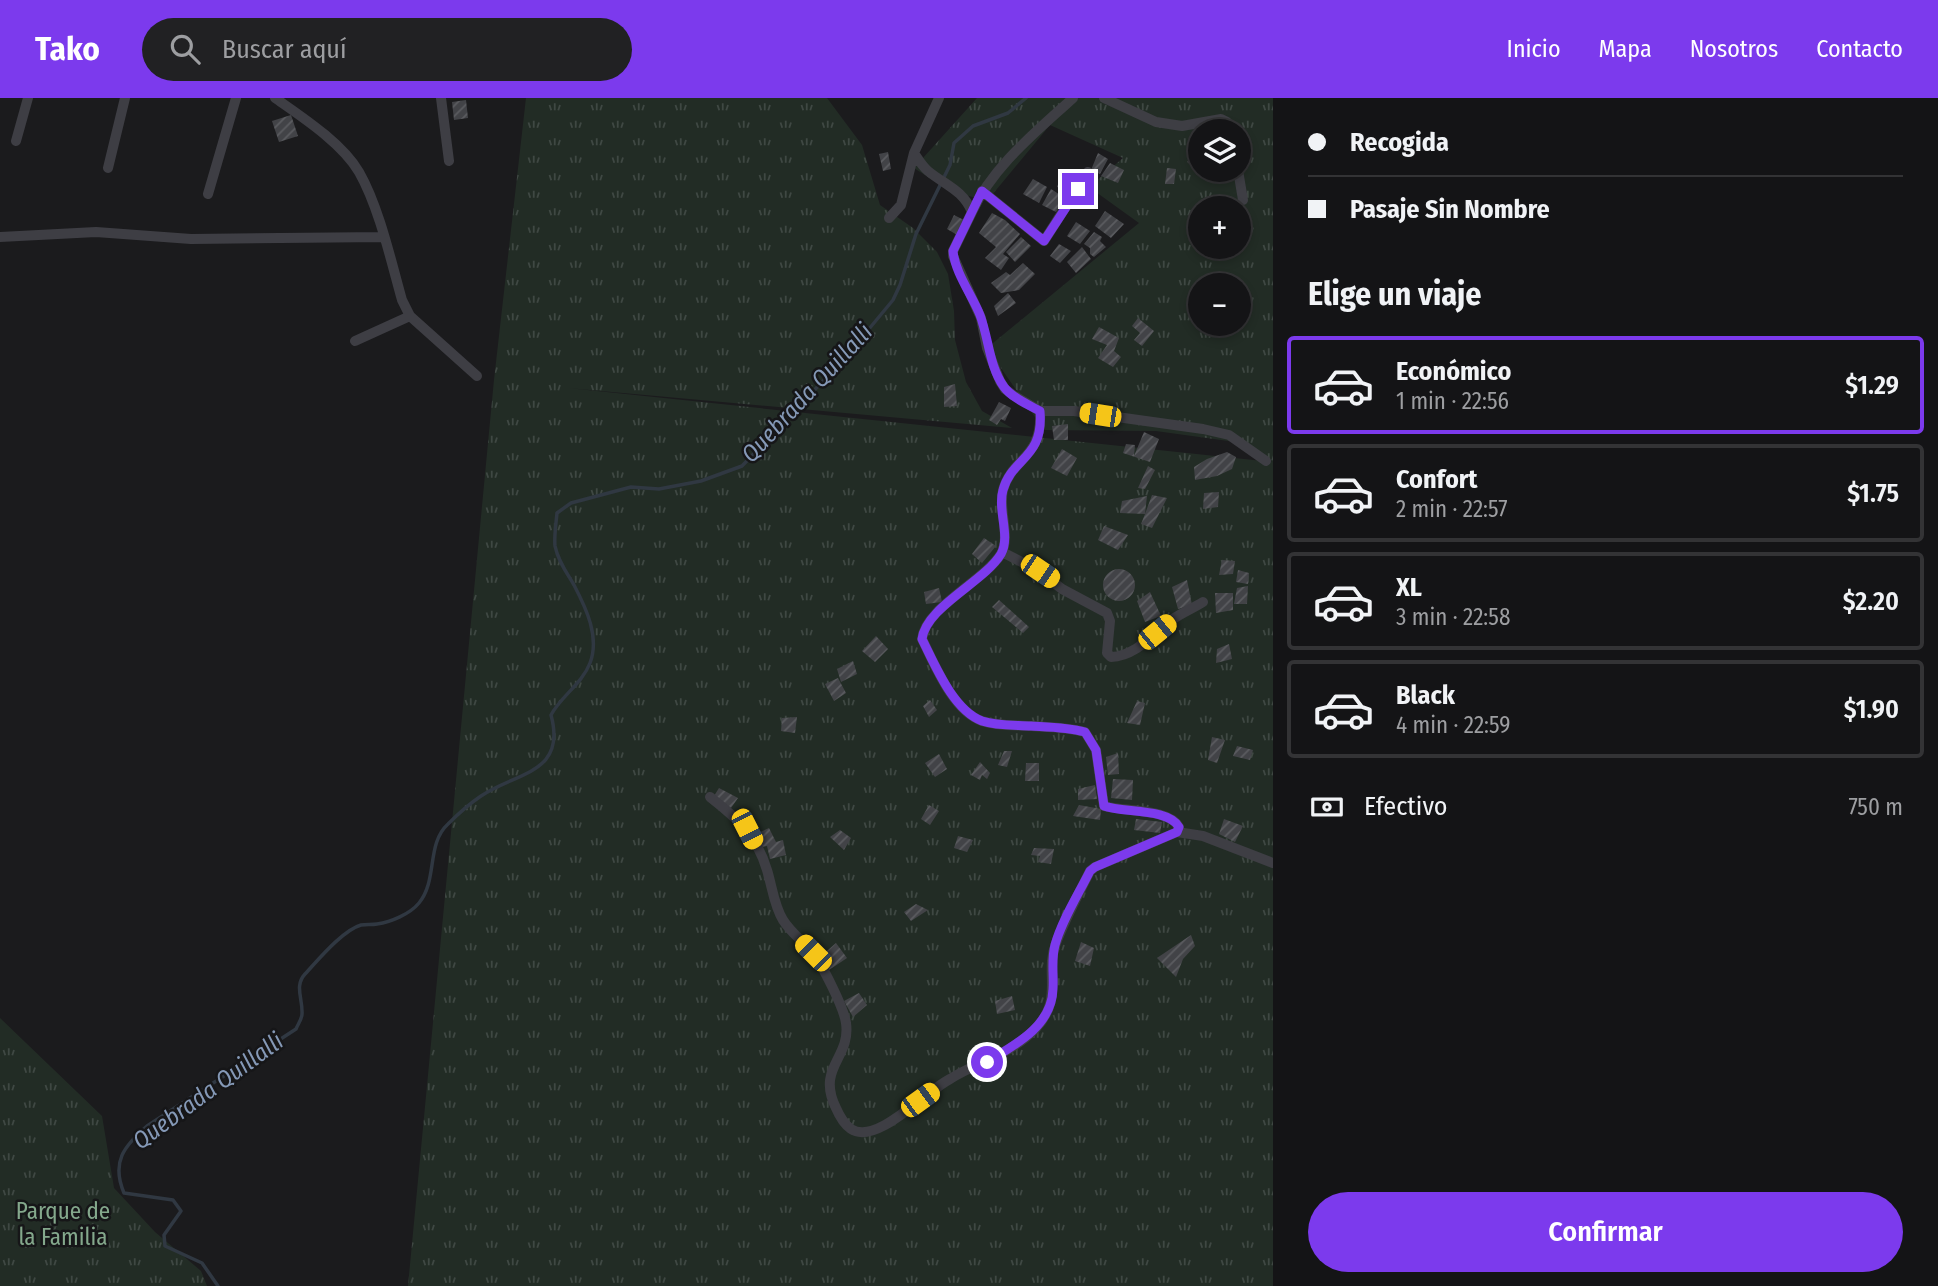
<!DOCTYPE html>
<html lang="es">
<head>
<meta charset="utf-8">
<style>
	body { margin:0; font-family:"Fira Sans Condensed",sans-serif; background:#212123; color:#f1f3f6; height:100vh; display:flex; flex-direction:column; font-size:26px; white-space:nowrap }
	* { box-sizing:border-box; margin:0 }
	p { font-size:23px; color:#9d9ea1 }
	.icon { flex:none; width:38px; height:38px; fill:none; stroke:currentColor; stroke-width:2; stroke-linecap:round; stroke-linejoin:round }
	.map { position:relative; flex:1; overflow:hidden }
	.panel { display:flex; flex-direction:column; background:#141416; width:665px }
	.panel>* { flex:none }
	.banner { display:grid; align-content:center; height:154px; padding:0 35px; background:#141416 }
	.controls { position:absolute; left:1188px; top:21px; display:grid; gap:14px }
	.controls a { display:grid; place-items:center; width:63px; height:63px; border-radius:50%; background:#141416; box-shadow:0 4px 10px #0003,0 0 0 2px #333335; font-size:35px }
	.end { position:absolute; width:32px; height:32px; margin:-16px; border:9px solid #7c3aed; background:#fff; box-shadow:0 0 0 4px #fff }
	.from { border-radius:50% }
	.car { position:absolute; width:21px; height:42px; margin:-21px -10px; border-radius:9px; box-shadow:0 0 5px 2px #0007; background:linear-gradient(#f5c518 24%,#345 0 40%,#f5c518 0 76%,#345 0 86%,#f5c518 0) }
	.banner b { display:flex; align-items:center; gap:24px; height:66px; font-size:26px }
	.banner b+b { border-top:2px solid #333335 }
	.banner i { width:18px; height:18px; background:#f1f3f6 }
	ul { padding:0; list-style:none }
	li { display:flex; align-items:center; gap:21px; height:98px; margin:0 14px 10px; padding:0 21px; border:4px solid #333335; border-radius:7px }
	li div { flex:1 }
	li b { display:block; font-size:26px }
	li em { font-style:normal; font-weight:600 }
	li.selected { border-color:#7c3aed }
	li>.icon { width:63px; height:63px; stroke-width:1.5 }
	h2 { padding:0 35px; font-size:32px; line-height:84px }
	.pay { display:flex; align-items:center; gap:18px; height:77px; padding:0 35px; font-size:26px }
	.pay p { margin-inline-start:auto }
	.primary-button { display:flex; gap:14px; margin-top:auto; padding:14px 35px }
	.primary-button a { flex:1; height:80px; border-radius:42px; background:#7c3aed; color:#fff; font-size:28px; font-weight:600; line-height:80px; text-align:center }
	header { display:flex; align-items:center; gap:42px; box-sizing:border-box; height:98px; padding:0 35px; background:#7c3aed; color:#fff }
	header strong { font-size:33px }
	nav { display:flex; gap:38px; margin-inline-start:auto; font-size:24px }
	.search { width:490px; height:63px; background:#212123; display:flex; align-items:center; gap:18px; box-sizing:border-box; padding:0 24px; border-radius:38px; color:#9d9ea1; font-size:26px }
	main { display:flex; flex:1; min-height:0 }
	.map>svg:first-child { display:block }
</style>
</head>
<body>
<header>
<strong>Tako</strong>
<div class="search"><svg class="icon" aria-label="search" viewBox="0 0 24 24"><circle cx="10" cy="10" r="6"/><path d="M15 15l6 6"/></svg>Buscar aquí</div>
<nav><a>Inicio</a><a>Mapa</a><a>Nosotros</a><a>Contacto</a></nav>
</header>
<main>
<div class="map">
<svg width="1273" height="1188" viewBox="0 0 1273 1188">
	<defs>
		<pattern id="grass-tufts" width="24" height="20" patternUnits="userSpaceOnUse" patternTransform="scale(1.75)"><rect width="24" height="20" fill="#222c25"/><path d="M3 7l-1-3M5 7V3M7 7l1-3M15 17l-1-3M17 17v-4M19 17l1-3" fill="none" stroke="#3f4843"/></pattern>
		<pattern id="building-hatch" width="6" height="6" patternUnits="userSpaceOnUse" patternTransform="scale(1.75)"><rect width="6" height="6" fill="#424347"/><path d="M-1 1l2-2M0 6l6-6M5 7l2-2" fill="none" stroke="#5b5c60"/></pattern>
	</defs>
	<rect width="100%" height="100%" fill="#1b1b1d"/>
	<path fill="url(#grass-tufts)" fill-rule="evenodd" d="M526 0H827L862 47 880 107 913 130 937 154 948 176 954 213 955 242 966 284 982 313 1012 330 568 290 1272 364 1243 345 1156 333 1044 332 987 250 1139 125 1089 89 1123 60 1050 27 987 103 948 92 914 70 977 0H1273V1188H408L494 282ZM1200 33H1239V72H1200ZM1200 110H1239V149H1200ZM1200 187H1239V226H1200Z
		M0 920 102 1018 114 1090 155 1134 201 1173 207 1188H0Z"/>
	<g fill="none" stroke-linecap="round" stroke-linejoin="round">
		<path stroke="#303842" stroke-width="3.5" d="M218 1188 202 1165 165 1148 164 1137 181 1113 173 1102 124 1095C111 1064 124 1048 147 1028L296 931C298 926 302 921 302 916 303 901 294 888 305 876 318 862 343 832 361 827 366 826 372 827 377 826 391 824 410 816 419 805 438 782 426 746 448 726 458 716 469 706 481 698 516 674 567 676 551 617 561 598 582 586 590 565 600 539 586 510 574 487 567 475 558 463 555 448 554 438 556 426 557 415L571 405 631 389 659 391 701 383 742 368 844 261 893 202 900 187 916 136 950 67 954 45 973 28 1008 15 1026 0"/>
	</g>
	<path fill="url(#building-hatch)" d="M466 2 468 20 454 22 452 4Z
		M291 17 298 38 279 44 272 23Z
		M1199 51 1200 53 1199 73 1187 64Z
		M888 54 891 71 883 73 879 56Z
		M1098 55 1108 61 1100 76 1091 72Z
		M1110 65 1124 72 1118 85 1101 78Z
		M1167 70 1176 71 1174 86H1165Z
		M1064 72 1079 80 1072 94 1057 89Z
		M1033 81 1047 89 1039 105 1023 96Z
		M1051 91 1065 100 1056 114 1042 107Z
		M1105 113 1124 126 1111 140 1095 128Z
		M992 115 1005 122 1020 136 1003 156 1009 160 1001 172 985 160 996 149 979 135Z
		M954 117 966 123 959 138 947 131Z
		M1076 124 1090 133 1080 146 1067 138Z
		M1094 134 1102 139 1100 143 1106 149 1094 159 1090 156V150L1084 146Z
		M1021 139 1031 148 1015 164 1006 154Z
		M1059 146 1071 153 1060 165 1050 158Z
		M1082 149 1091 161 1076 175 1067 164Z
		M1023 165 1035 176 1019 192 1001 195 991 185 1006 174 1010 177Z
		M1008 195 1016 205 998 218 994 208Z
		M1138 220 1154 233 1142 248 1134 242 1140 235 1132 228Z
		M1099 229 1119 240 1114 253 1121 259 1113 269 1098 260 1107 247 1092 241Z
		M955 286 957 308 944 309V289Z
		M999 304 1011 310 1005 323 1001 321 997 327 989 322Z
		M1068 326V342H1054L1052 328Z
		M1144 334 1159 341 1150 364 1123 355 1126 346 1135 347 1134 358Z
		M1062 351 1077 360 1067 378 1051 370Z
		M1227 354 1236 359 1232 371 1217 378 1195 382 1194 369 1207 361Z
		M1148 368 1155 372 1145 391 1138 390Z
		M1219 394 1218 409 1203 411 1204 395Z
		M1152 397 1167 400 1152 430 1141 426 1145 416 1120 415 1122 403 1147 398 1145 416Z
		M1104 428 1128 437 1118 452 1098 442Z
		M984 440 996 448 982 465 972 456Z
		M1222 462 1235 463 1233 476 1219 477Z
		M1103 487a16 16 0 1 1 32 0a16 16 0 1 1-32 0Z
		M1238 472 1249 475 1248 486 1236 484Z
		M1187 482 1192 507 1178 511 1172 489Z
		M1248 488 1247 506H1234L1237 490Z
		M939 490 942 504 926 506 924 494Z
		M1150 494 1161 518 1145 524 1137 503Z
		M1215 495H1233V512L1216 515Z
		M999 502 1029 529 1023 535 992 509Z
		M876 538 888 551 875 564 862 553Z
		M1229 546 1232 561 1216 565 1217 551Z
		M853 563 857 576 841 584 837 571Z
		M838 580 846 595 834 603 825 586Z
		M930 602 937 612 929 619 923 608Z
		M1137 603 1145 605 1140 627 1127 625Z
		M797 619 795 635 781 633 782 620Z
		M1212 639 1225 642 1217 665 1208 662Z
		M1237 648 1253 652 1250 662 1233 658Z
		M1004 653H1012L1007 669 998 667Z
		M1118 655 1119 676 1108 677 1106 659Z
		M939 656 947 671 935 679 925 665Z
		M980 664 990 675 987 681 982 677 980 682 971 677Z
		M1026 665H1039V683H1025Z
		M1113 681 1133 682 1132 702 1111 700Z
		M1095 687 1097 701 1078 702V691Z
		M719 690 738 700 731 710 714 698Z
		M929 707 939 713 930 727 921 721Z
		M1079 707 1101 711 1100 722 1073 718Z
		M1136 721 1162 724 1160 735 1134 732Z
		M1224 721 1243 728 1235 744 1219 736Z
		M769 730 776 744 783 742 786 757 770 761 767 748 762 749 756 736Z
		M840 732 851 740 844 752 830 739Z
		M958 738 973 742 967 754 954 750Z
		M1034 750 1054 751 1051 766 1038 764 1040 758 1031 757Z
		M916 806 928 812 911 823 904 814Z
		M1191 837 1195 848 1183 861 1176 879 1157 860Z
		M1081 844 1094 850 1090 868 1075 863Z
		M836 845 847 860 829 872 820 859Z
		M859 895 867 907 853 919 844 903Z
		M1012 898 1015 912 997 916 995 903Z"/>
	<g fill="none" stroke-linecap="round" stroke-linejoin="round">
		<path stroke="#3e3e44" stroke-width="10" d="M275 0C302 19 342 45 359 74 379 109 391 163 402 202L410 218 477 278
			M441 0 449 63
			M1104 0 1156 24 1182 28 1221 21 1227 24 1231 33
			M16 43 28 0
			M914 55C918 61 922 68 928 73 945 87 963 92 972 114L953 153V158L981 220 987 250 1000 283 1005 291 1013 297 1040 313H1074L1203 331 1229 337 1266 363
			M108 70 125 0
			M1238 72 1243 102
			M982 93 1044 143 1088 74
			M208 96 236 0
			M972 114C993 68 1036 34 1073 0
			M889 120 901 107 914 55 939 0
			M0 139 96 134 191 141 384 139
			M355 243 410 218
			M1002 454 1039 473 1062 491 1107 515 1110 523 1107 555 1111 559C1136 558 1154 535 1173 521 1182 515 1193 510 1203 504
			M710 699C737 720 757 738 767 772 772 788 774 808 783 822 791 835 803 843 812 854 822 866 844 910 846 925 851 961 816 969 836 1010 839 1017 844 1026 851 1031 870 1044 905 1014 920 1002 930 995 939 987 950 981 979 963 1010 957 1036 930 1064 900 1044 876 1056 845 1065 821 1078 797 1090 773L1095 769 1177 734 1179 729C1169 710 1123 714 1104 708L1096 652 1085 634C1067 629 1050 629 1031 628 1015 627 997 628 982 623 953 613 935 567 922 541 925 510 984 483 1001 456 1011 438 998 412 1003 392 1012 359 1043 361 1040 313
			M1177 734 1203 738 1273 765"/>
	</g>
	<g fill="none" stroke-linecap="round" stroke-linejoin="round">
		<path stroke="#7c3aed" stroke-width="9" d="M987 964C1015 947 1052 928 1053 891 1054 876 1051 862 1055 847 1062 822 1078 797 1090 773L1095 769 1177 734 1179 729C1169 710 1123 715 1104 708L1096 652 1085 634C1067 629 1050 629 1031 628 1015 627 997 628 982 623 953 612 935 567 922 541 926 509 984 484 1001 456 1011 438 997 412 1003 392 1012 359 1044 361 1040 313 1029 307 1012 300 1004 289 989 268 989 241 980 217 972 197 955 175 953 153L982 93 1044 143 1078 91"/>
	</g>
	<g text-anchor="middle" stroke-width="5" stroke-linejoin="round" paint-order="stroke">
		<g font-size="23" fill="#84a88c" stroke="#161618">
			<text x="63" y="1121">Parque de<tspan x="63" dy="26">la Familia</tspan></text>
		</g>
		<g font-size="24" font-style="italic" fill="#8599b7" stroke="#161618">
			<text transform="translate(807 295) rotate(-47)" y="8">Quebrada Quillalli</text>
			<text transform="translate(208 993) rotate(-36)" y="8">Quebrada Quillalli</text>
		</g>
	</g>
</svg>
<div class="controls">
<a><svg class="icon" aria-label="layers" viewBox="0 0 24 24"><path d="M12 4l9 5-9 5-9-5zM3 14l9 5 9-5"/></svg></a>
<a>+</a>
<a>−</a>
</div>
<i class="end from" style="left:987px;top:964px"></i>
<i class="end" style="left:1078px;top:91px"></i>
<i class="car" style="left:1100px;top:317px;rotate:279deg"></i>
<i class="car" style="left:1040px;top:473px;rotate:124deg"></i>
<i class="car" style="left:1157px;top:534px;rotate:51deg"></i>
<i class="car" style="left:747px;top:731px;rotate:153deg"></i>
<i class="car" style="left:813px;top:855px;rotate:315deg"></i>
<i class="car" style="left:920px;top:1002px;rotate:54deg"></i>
</div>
<section class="panel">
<div class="banner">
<b><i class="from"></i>Recogida</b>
<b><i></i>Pasaje Sin Nombre</b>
</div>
<h2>Elige un viaje</h2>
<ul>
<li class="selected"><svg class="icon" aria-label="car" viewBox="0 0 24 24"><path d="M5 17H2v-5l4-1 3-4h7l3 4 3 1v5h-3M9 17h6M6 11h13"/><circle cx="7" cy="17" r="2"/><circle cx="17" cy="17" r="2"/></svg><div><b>Económico</b><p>1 min · 22:56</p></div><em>$1.29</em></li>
<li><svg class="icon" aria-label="car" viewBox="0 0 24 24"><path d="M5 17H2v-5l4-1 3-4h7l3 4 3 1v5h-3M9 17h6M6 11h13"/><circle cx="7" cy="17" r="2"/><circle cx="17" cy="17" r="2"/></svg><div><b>Confort</b><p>2 min · 22:57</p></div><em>$1.75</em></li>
<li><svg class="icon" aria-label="car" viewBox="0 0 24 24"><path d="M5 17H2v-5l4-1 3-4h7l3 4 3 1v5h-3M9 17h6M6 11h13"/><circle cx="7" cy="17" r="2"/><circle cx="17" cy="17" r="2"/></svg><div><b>XL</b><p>3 min · 22:58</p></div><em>$2.20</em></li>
<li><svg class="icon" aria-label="car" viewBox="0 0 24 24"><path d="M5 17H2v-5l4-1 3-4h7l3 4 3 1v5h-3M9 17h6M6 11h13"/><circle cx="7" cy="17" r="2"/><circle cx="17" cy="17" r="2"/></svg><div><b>Black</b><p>4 min · 22:59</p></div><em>$1.90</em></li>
</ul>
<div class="pay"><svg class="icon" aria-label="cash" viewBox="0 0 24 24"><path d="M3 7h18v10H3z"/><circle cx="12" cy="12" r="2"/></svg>Efectivo<p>750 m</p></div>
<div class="primary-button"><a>Confirmar</a></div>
</section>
</main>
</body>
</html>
